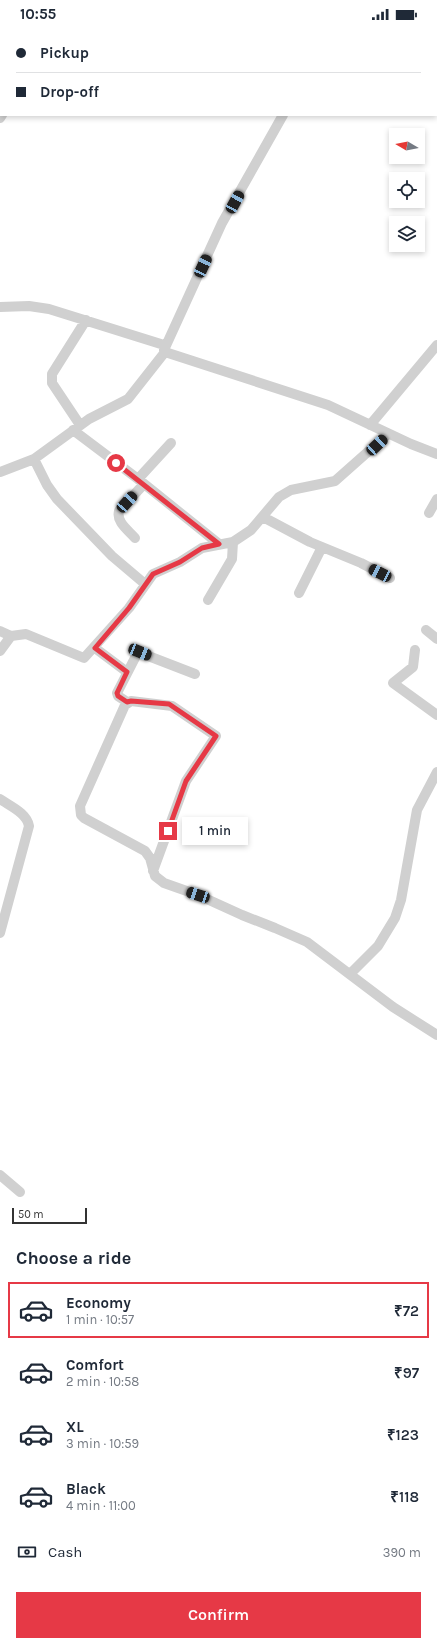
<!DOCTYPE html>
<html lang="en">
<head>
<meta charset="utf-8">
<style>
	body { margin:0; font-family:Karla,sans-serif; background:#f2f2f3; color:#1f2937; height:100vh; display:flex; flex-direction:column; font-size:15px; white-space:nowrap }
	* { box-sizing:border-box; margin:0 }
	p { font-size:13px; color:#747a83 }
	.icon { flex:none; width:22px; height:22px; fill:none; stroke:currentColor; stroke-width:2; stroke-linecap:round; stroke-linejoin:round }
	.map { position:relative; height:1206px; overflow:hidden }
	.sheet { display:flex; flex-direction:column; background:#fff; flex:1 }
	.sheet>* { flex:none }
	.guide { position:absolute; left:0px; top:0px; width:437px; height:88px; box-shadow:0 2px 6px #0003; display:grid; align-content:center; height:88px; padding:0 16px; background:#fff }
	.needle { width:26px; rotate:280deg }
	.fabs { position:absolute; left:389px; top:100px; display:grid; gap:8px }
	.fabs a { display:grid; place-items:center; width:36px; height:36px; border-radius:0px; background:#fff; box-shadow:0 2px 6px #0003; font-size:20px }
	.scale { position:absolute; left:12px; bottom:10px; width:75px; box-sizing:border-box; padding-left:4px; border:2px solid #333; border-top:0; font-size:11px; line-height:14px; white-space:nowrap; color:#333; -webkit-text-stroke:3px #fff; paint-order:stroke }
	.end { position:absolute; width:18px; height:18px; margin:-9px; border:5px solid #e63946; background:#fff; box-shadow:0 0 0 2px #fff }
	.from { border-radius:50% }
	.bubble { position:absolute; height:28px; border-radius:0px; background:#fff; box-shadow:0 2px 6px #0003; font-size:13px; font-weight:600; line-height:28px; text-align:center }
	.car { position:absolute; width:12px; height:24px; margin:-12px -6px; border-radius:5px; box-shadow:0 0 3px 1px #0007; background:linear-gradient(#222 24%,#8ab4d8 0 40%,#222 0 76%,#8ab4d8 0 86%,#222 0) }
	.guide b { display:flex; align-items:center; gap:14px; height:38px; font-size:15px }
	.guide b+b { border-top:1px solid #e0e1e3 }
	.guide i { width:10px; height:10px; background:#1f2937 }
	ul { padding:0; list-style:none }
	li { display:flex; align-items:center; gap:12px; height:56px; margin:0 8px 6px; padding:0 8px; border:2px solid transparent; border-radius:0px }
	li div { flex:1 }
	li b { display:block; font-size:15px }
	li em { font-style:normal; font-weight:600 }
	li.current { border-color:#e63946 }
	li>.icon { width:36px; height:36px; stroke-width:1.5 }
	h2 { padding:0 16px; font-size:18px; line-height:48px }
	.pay { display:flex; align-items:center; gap:10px; height:44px; padding:0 16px; font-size:15px }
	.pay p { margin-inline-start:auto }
	.button { display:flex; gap:8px; margin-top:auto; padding:8px 16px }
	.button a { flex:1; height:46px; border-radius:0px; background:#e63946; color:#fff; font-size:16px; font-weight:600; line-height:46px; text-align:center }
	.status { display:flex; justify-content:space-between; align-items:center; height:28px; padding:0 20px; background:#fff; direction:ltr }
	.status svg { height:11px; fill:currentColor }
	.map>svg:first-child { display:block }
</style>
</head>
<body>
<div class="status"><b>10:55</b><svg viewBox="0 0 49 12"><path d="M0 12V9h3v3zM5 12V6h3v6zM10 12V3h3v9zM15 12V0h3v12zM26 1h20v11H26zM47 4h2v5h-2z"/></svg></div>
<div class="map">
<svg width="437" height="1206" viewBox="0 0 437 1206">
	<rect width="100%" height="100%" fill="#fff"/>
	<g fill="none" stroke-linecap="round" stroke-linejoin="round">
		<path stroke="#d0d0d0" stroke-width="10" d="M247 0 249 1
			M51 1V0
			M283 87 222 195 164 322 165 324 328 377 411 416 437 426
			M0 90 2 87
			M0 279 29 278 49 281 164 317
			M80 397 52 355V346L86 292
			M370 397 437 317
			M73 402 138 451 219 516
			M34 431 47 457 57 471 112 528 145 556
			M0 444 34 431 89 391 128 371 165 324
			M138 451 171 415
			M429 485 437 471
			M263 489 310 514 361 535 390 550
			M135 510C128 502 116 494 119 483L144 456
			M299 565 322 519
			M208 572 232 531 233 514
			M426 602 437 611
			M0 603 11 608 26 606 84 630 129 580 153 546 180 534 202 520 233 514 251 502 279 469 291 462 335 453 388 406
			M95 620 127 644
			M415 622 413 639 393 655 437 687
			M0 623 11 608
			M127 674 118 668 117 665 138 624 195 646
			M0 771C10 778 27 785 29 798L0 905
			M153 843 186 753 216 708 172 678 131 673 125 677 80 778 81 787 84 790 145 823 150 830 155 848 164 855 198 867 242 887 275 900 307 914 393 979 437 1007
			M350 946 378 918 395 890 401 872 417 782 437 744
			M0 1147 20 1164"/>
	</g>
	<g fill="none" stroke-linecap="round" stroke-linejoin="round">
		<path stroke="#e63946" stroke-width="5" d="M116 435 219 516 202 520 180 534 153 546 129 580 95 620 127 644 117 665 118 668 127 674 131 673 169 676 216 708 186 753 168 803"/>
	</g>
</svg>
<div class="fabs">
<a><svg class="needle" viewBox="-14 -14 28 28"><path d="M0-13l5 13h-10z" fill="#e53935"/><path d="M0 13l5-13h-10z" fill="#747a83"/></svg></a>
<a><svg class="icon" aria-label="locate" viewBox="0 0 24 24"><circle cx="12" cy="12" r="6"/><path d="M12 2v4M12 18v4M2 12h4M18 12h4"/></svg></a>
<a><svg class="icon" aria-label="layers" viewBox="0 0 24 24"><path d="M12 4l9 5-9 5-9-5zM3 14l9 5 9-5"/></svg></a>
</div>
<div class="scale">50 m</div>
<i class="end from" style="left:116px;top:435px"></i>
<i class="end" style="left:168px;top:803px"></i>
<div class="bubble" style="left:182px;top:789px;width:66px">1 min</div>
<i class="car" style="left:235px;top:174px;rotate:29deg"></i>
<i class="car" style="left:203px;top:238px;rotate:25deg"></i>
<i class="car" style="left:377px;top:417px;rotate:47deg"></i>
<i class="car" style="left:127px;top:474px;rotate:42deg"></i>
<i class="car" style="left:380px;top:545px;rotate:297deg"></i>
<i class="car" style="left:140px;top:624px;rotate:112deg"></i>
<i class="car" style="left:198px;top:867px;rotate:288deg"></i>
<div class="guide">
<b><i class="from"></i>Pickup</b>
<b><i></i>Drop-off</b>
</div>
</div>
<section class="sheet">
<h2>Choose a ride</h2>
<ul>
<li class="current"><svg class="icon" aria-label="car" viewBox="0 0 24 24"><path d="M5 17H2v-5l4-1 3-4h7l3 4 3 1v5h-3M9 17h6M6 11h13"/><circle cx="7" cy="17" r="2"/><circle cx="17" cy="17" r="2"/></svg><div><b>Economy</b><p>1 min · 10:57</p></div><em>₹72</em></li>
<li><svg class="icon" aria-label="car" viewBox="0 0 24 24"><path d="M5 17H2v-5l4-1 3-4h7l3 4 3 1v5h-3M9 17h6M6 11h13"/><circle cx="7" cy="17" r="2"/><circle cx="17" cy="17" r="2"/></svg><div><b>Comfort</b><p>2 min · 10:58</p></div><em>₹97</em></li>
<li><svg class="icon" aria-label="car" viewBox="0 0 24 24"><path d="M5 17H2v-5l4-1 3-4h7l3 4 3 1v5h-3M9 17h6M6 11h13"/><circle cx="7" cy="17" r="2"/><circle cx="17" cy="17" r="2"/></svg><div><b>XL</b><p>3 min · 10:59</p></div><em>₹123</em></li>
<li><svg class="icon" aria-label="car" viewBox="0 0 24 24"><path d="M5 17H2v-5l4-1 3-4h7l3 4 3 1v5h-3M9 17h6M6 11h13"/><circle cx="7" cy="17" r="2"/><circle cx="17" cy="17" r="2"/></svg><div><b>Black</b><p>4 min · 11:00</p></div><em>₹118</em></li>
</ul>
<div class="pay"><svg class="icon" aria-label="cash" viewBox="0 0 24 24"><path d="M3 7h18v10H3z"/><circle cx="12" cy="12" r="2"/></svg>Cash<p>390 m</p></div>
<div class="button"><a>Confirm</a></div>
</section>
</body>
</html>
